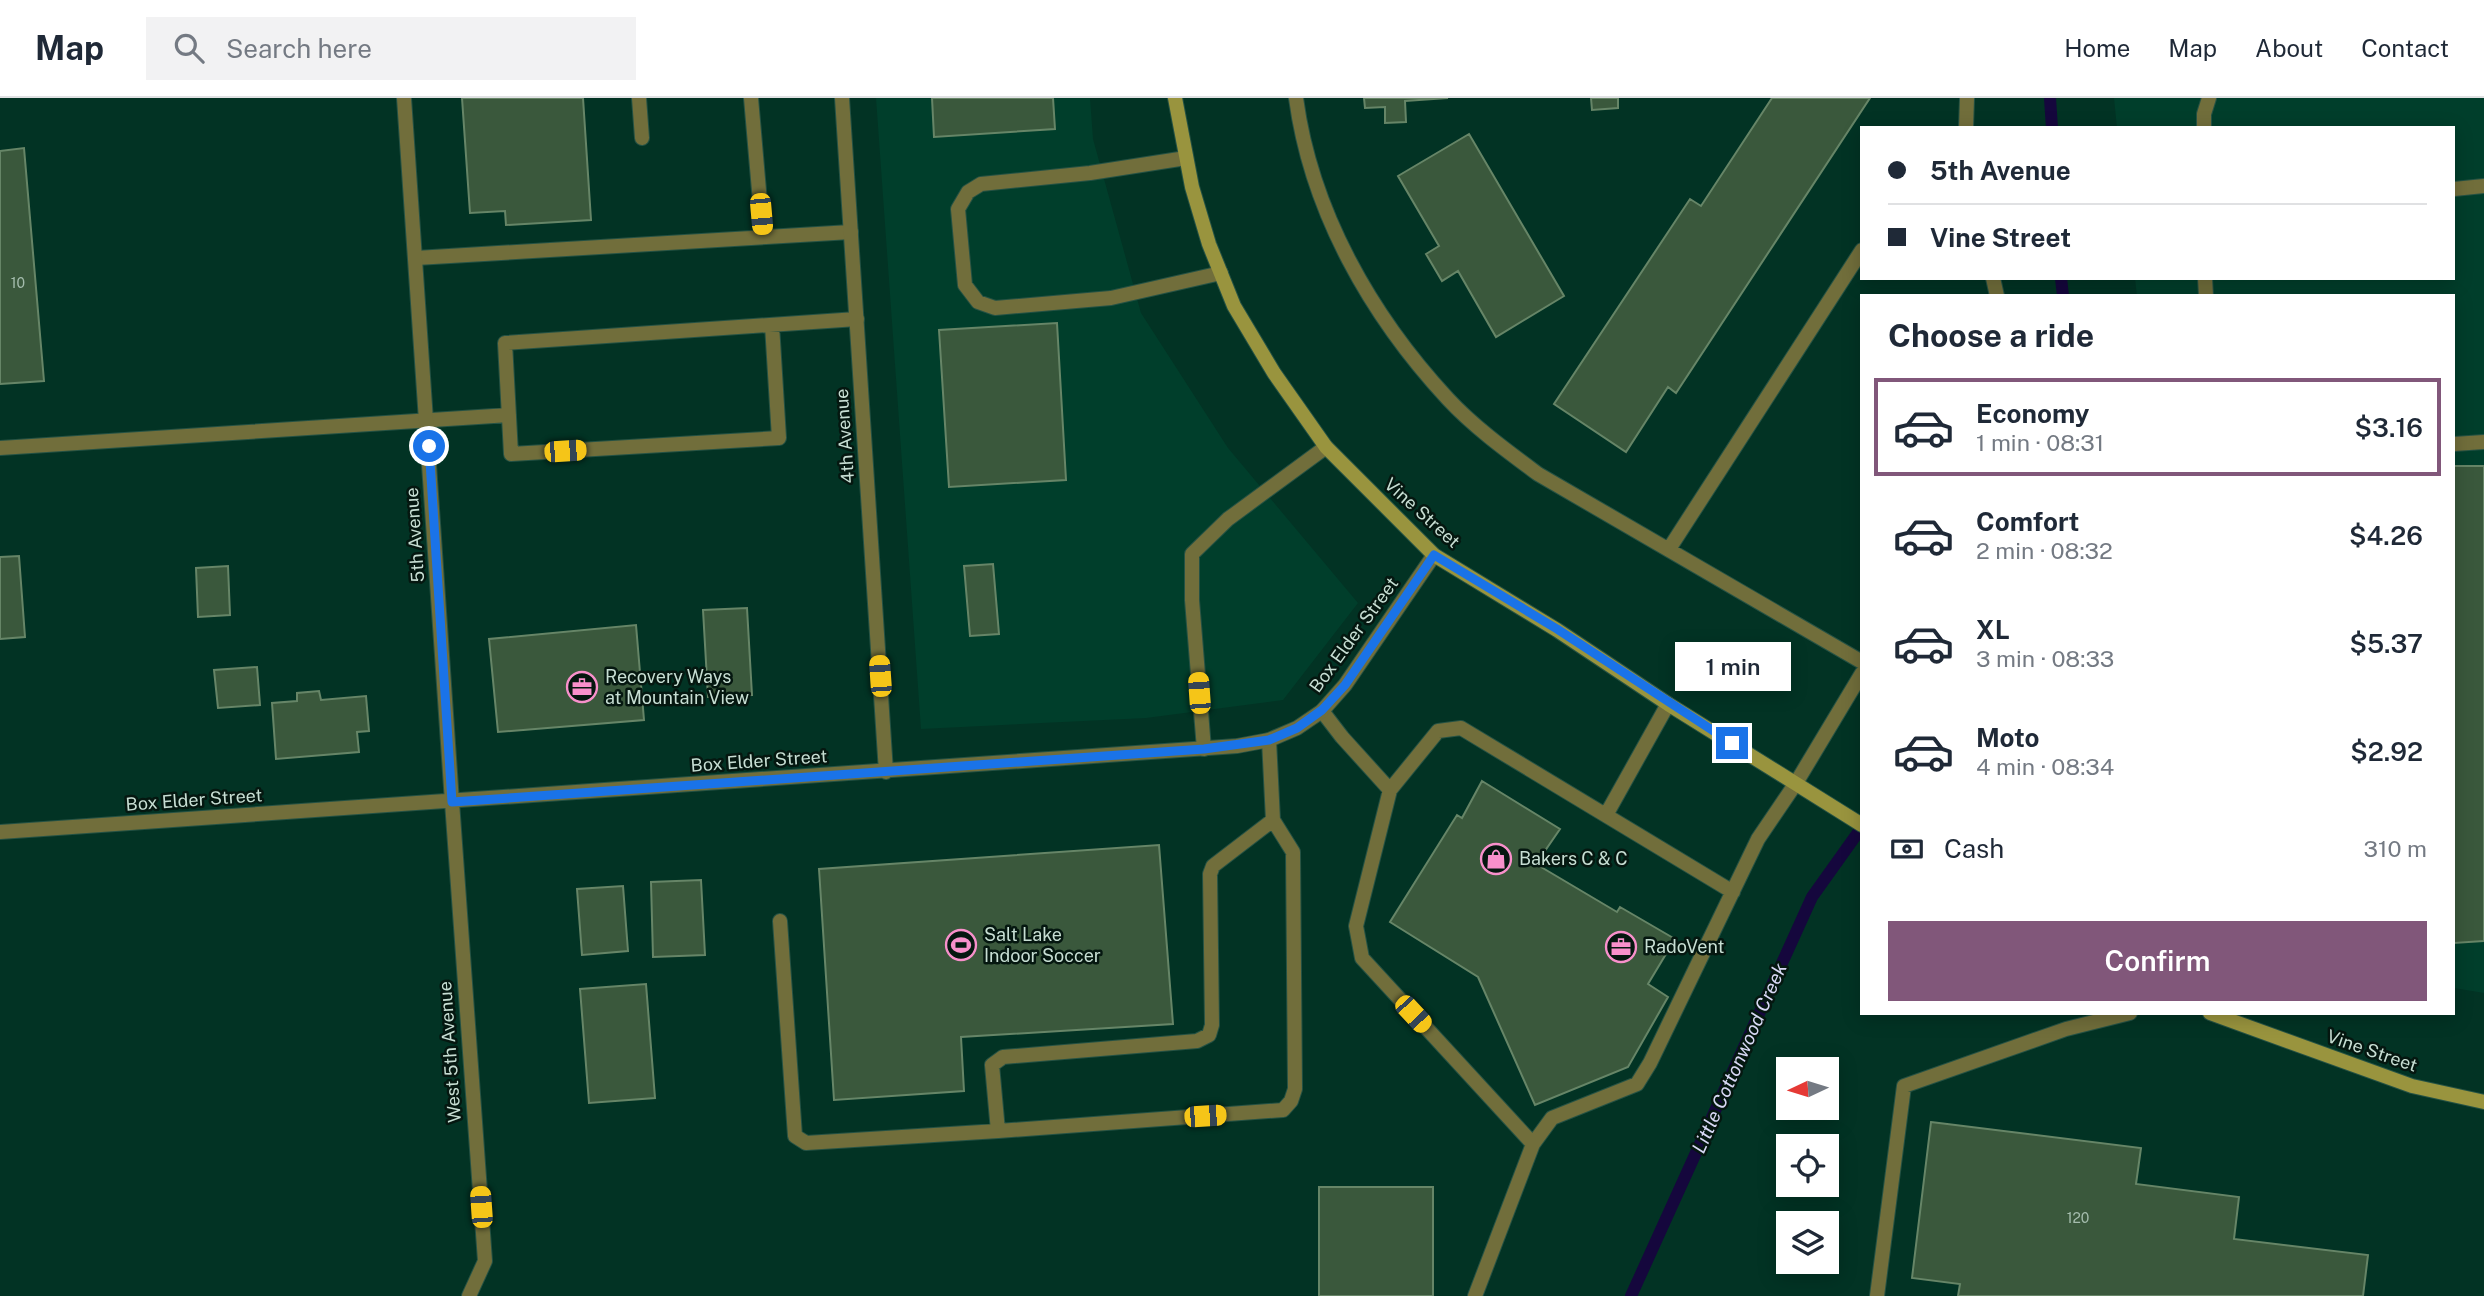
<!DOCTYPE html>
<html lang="en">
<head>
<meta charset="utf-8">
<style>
	body { margin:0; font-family:"Public Sans",sans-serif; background:#f2f2f3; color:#1f2937; height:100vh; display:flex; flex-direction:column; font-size:26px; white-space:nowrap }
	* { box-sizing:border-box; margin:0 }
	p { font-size:23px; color:#747a83 }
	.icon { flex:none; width:38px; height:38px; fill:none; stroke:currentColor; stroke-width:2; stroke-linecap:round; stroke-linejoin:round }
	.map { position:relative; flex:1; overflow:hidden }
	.side { position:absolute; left:1860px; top:196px; width:595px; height:721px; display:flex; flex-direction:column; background:#fff; border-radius:0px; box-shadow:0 4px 18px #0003 }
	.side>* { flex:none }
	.top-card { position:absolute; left:1860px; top:28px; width:595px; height:154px; border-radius:0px; box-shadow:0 4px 18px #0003; display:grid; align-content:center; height:154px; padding:0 28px; background:#fff }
	.needle { width:46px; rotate:266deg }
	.controls { position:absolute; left:1776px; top:959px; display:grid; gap:14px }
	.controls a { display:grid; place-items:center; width:63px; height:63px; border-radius:0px; background:#fff; box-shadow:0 4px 18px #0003; font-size:35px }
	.end { position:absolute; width:32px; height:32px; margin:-16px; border:9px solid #1a73e8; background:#fff; box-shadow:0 0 0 4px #fff }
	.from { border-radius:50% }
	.bubble { position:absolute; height:49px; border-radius:0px; background:#fff; box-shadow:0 4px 18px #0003; font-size:23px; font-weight:600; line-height:49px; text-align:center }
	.car { position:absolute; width:21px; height:42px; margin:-21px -10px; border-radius:9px; box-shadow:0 0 5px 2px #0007; background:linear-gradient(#f5c518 24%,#345 0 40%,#f5c518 0 76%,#345 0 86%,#f5c518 0) }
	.top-card b { display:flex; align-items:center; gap:24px; height:66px; font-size:26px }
	.top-card b+b { border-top:2px solid #e0e1e3 }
	.top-card i { width:18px; height:18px; background:#1f2937 }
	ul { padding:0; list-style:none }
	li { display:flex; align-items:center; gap:21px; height:98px; margin:0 14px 10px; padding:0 14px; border:4px solid transparent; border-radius:0px }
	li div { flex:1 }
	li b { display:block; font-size:26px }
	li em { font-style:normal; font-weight:600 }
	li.current { border-color:#81577a }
	li>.icon { width:63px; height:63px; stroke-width:1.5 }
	h2 { padding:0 28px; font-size:32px; line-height:84px }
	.pay { display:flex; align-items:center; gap:18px; height:77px; padding:0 28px; font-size:26px }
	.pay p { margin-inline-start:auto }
	.cta { display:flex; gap:14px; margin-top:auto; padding:14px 28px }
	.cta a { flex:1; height:80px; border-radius:0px; background:#81577a; color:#fff; font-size:28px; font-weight:600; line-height:80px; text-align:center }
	header { display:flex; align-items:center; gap:42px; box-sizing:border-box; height:98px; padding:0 35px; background:#fff; border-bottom:2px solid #e0e1e3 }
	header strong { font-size:33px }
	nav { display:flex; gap:38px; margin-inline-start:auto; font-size:24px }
	.search { width:490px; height:63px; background:#f2f2f3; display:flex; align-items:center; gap:18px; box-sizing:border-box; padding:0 24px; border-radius:0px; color:#747a83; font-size:26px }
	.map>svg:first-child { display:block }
</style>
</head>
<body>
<header>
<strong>Map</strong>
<div class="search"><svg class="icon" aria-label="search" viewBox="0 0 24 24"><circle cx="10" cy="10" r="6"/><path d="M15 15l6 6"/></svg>Search here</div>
<nav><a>Home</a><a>Map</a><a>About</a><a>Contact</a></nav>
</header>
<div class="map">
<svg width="2484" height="1198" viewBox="0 0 2484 1198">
	<rect width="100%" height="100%" fill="#023324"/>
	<path fill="#003e2b" d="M876 0H1090L1093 41 1141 215 1228 350 1358 505 1283 602 1146 620 921 631Z
		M2114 0H2484V895L2454 890V198H2137L2135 180H2454V30H2117Z"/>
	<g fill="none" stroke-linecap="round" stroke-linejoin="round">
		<path stroke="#15073d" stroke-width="12" d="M2050 0 2052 30
			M2061 180 2063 198
			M1631 1198 1812 799 1862 729"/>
	</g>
	<path fill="#3a583c" stroke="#668567" stroke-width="2" d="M462 0H583L591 122 506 127 505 113 470 115Z
		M932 0H1053L1055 31 934 39Z
		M1364 0H1448L1405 3 1406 24 1385 25V9L1365 10Z
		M1591 0H1618V10L1592 12Z
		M1772 0H1870L1676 295 1668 289 1626 354 1554 306 1690 101 1701 108Z
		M1469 36 1564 198 1496 239 1458 173 1442 183 1426 156 1439 148 1398 78Z
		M24 50 44 283 0 286V53Z
		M1057 225 1066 382 949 389 939 232Z
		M2454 368H2484V843L2454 845Z
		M19 458 25 539 0 541V459Z
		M993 466 999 536 970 538 964 468Z
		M228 468 230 517 198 519 196 470Z
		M747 510 752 597 708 599 703 512Z
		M636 527 644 622 498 634 489 541Z
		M257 569 260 607 218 610 214 572Z
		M319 593 321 602 366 598 369 633 357 634 359 654 276 661 272 605 297 603V595Z
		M1482 683 1560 731 1536 766 1617 814 1620 809 1675 841 1648 886 1668 899 1628 969 1535 1007 1478 879 1390 824 1457 717 1462 720Z
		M1159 747 1173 926 961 939 964 993 834 1002 819 771Z
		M701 782 705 857 653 859 651 784Z
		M623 788 628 853 582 857 577 791Z
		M646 886 655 1000 589 1005 580 891Z
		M1931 1024 2141 1050 2136 1086 2239 1099 2234 1141 2368 1157 2363 1198H1958L1960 1186 1912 1180Z
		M1319 1089H1433V1198H1319Z"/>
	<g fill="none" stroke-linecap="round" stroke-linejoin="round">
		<g stroke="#255244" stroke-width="16">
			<path id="lane" d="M639 0 642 40
				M751 0 763 139
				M1296 0C1311 113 1371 218 1448 301 1474 329 1507 353 1538 376L1862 564
				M1966 30 1967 0
				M2204 30V16L2209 0
				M1186 60 1090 75 981 86 968 94 958 111 965 187 978 204 995 210 1111 200 1221 175
				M2454 91 2484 88
				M416 160 851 134
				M1993 180 1997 198
				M2205 180 2206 198
				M772 227 779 340 511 356 505 245 857 221
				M2454 346 2484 344
				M0 350 509 317
				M1669 451 1862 152
				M1322 613 1342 639 1390 692 1356 828 1362 860 1533 1046
				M1269 642 1273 722 1293 754 1295 991 1291 1003 1283 1012 998 1033 992 967 1003 959 1197 943 1209 937 1212 927 1210 776 1213 768 1273 722
				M1204 651 1192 502V456L1228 421 1326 349
				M1390 692 1438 633 1461 630 1733 794
				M452 704 485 1163 469 1198
				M1606 717 1668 606
				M780 823 795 1038 806 1045 998 1033
				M1475 1198 1533 1046 1552 1020 1637 986 1650 965 1758 741 1796 685 1862 575
				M1877 1198 1904 988 2066 931 2130 915"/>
		</g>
		<g stroke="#255244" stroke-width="16">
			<path id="street" d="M404 0 452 704
				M842 0 886 674
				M0 734 1237 648 1269 642 1297 630 1322 613 1345 587 1434 457"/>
		</g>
		<g stroke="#255244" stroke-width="16">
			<path id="secondary" d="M1175 0 1192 89 1209 146 1234 208 1274 275 1326 349 1434 457 1557 532 1668 606 1862 727
				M2210 915 2412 988 2484 1004"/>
		</g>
		<use href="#lane" stroke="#716e3b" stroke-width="14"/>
		<use href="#street" stroke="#716e3b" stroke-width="14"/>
		<use href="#secondary" stroke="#99943e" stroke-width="14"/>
	</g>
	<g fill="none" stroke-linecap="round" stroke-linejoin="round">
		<path stroke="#1a73e8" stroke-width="9" d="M429 348 452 704 1204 651 1269 642 1297 630 1322 612 1345 587 1434 457 1557 531 1732 645"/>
	</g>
	<defs>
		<g id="office-ring" transform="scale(1.575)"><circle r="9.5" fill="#051710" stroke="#f890cb" stroke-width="1.5"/><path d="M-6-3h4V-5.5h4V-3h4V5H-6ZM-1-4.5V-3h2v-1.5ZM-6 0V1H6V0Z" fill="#f890cb"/></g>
		<g id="shop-ring" transform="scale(1.575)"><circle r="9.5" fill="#051710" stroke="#f890cb" stroke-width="1.5"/><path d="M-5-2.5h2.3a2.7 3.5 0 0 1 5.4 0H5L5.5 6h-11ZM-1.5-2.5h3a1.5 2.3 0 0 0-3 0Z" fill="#f890cb"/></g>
		<g id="stadium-ring" transform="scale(1.575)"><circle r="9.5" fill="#051710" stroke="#f890cb" stroke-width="1.5"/><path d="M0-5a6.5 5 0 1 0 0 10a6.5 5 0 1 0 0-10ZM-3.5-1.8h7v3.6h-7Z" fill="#f890cb"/></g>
	</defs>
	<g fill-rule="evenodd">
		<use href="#office-ring" x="582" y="589"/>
		<use href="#shop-ring" x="1496" y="761"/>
		<use href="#stadium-ring" x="961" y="847"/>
		<use href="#office-ring" x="1621" y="849"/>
	</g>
	<g text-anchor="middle" stroke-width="5" stroke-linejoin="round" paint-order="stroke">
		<g font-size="14" fill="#a4bcad">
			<text x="18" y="190">10</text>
			<text x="2078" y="1125">120</text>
		</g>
		<g font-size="18" fill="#c7ded3" stroke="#051710">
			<text transform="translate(845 338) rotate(-94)" y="6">4th Avenue</text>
			<text transform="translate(1422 415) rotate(42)" y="6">Vine Street</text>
			<text transform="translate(415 437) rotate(-94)" y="6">5th Avenue</text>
			<text transform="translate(1354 537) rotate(-54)" y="6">Box Elder Street</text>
			<text transform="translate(759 663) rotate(-4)" y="6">Box Elder Street</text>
			<text transform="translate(194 702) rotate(-4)" y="6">Box Elder Street</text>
			<text transform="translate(2372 953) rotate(19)" y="6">Vine Street</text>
			<text transform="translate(450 954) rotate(-94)" y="6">West 5th Avenue</text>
		</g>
		<g font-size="18" fill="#c7ded3" stroke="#051710" text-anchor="start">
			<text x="605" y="585">Recovery Ways<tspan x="605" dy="21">at Mountain View</tspan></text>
			<text x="1519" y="767">Bakers C &amp; C</text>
			<text x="984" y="843">Salt Lake<tspan x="984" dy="21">Indoor Soccer</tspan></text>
			<text x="1644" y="855">RadoVent</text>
		</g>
		<g font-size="19" font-style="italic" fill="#d8d8f4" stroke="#051710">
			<text transform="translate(1739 960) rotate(-66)" y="7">Little Cottonwood Creek</text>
		</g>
	</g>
</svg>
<div class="controls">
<a><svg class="needle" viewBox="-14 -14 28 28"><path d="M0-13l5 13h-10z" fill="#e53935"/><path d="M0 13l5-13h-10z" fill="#747a83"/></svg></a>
<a><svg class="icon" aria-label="locate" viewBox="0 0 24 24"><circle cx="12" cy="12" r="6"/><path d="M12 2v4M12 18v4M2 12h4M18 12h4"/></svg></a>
<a><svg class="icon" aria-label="layers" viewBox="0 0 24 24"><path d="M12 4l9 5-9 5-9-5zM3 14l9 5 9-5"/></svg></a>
</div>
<i class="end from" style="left:429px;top:348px"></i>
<i class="end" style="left:1732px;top:645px"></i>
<div class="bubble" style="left:1675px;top:544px;width:116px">1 min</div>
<i class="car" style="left:761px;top:116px;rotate:175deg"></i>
<i class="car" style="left:565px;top:353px;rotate:86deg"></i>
<i class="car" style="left:880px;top:578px;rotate:356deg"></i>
<i class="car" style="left:1199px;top:595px;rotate:356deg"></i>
<i class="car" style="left:1413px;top:916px;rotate:137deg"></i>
<i class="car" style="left:1205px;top:1018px;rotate:86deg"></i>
<i class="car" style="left:481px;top:1109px;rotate:356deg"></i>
<div class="top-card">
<b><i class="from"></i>5th Avenue</b>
<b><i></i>Vine Street</b>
</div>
<section class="side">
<h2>Choose a ride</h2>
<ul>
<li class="current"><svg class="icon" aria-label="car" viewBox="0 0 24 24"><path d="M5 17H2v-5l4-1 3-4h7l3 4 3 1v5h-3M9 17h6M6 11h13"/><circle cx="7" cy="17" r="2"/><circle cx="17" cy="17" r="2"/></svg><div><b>Economy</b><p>1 min · 08:31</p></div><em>$3.16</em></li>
<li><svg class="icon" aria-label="car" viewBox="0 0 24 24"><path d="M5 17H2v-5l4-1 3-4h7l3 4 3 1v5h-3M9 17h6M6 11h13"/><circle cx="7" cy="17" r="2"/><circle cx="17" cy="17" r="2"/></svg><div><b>Comfort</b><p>2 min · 08:32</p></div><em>$4.26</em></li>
<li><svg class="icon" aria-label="car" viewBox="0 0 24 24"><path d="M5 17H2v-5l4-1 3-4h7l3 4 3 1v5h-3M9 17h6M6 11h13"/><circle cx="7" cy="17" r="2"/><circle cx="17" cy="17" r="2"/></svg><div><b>XL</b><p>3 min · 08:33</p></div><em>$5.37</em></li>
<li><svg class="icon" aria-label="car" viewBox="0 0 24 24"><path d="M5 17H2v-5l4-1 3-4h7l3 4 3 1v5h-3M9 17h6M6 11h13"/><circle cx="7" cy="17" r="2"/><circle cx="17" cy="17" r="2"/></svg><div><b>Moto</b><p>4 min · 08:34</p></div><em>$2.92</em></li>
</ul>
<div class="pay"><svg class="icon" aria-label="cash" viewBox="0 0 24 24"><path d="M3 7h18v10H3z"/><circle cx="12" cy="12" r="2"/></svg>Cash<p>310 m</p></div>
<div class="cta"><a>Confirm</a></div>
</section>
</div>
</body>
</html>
